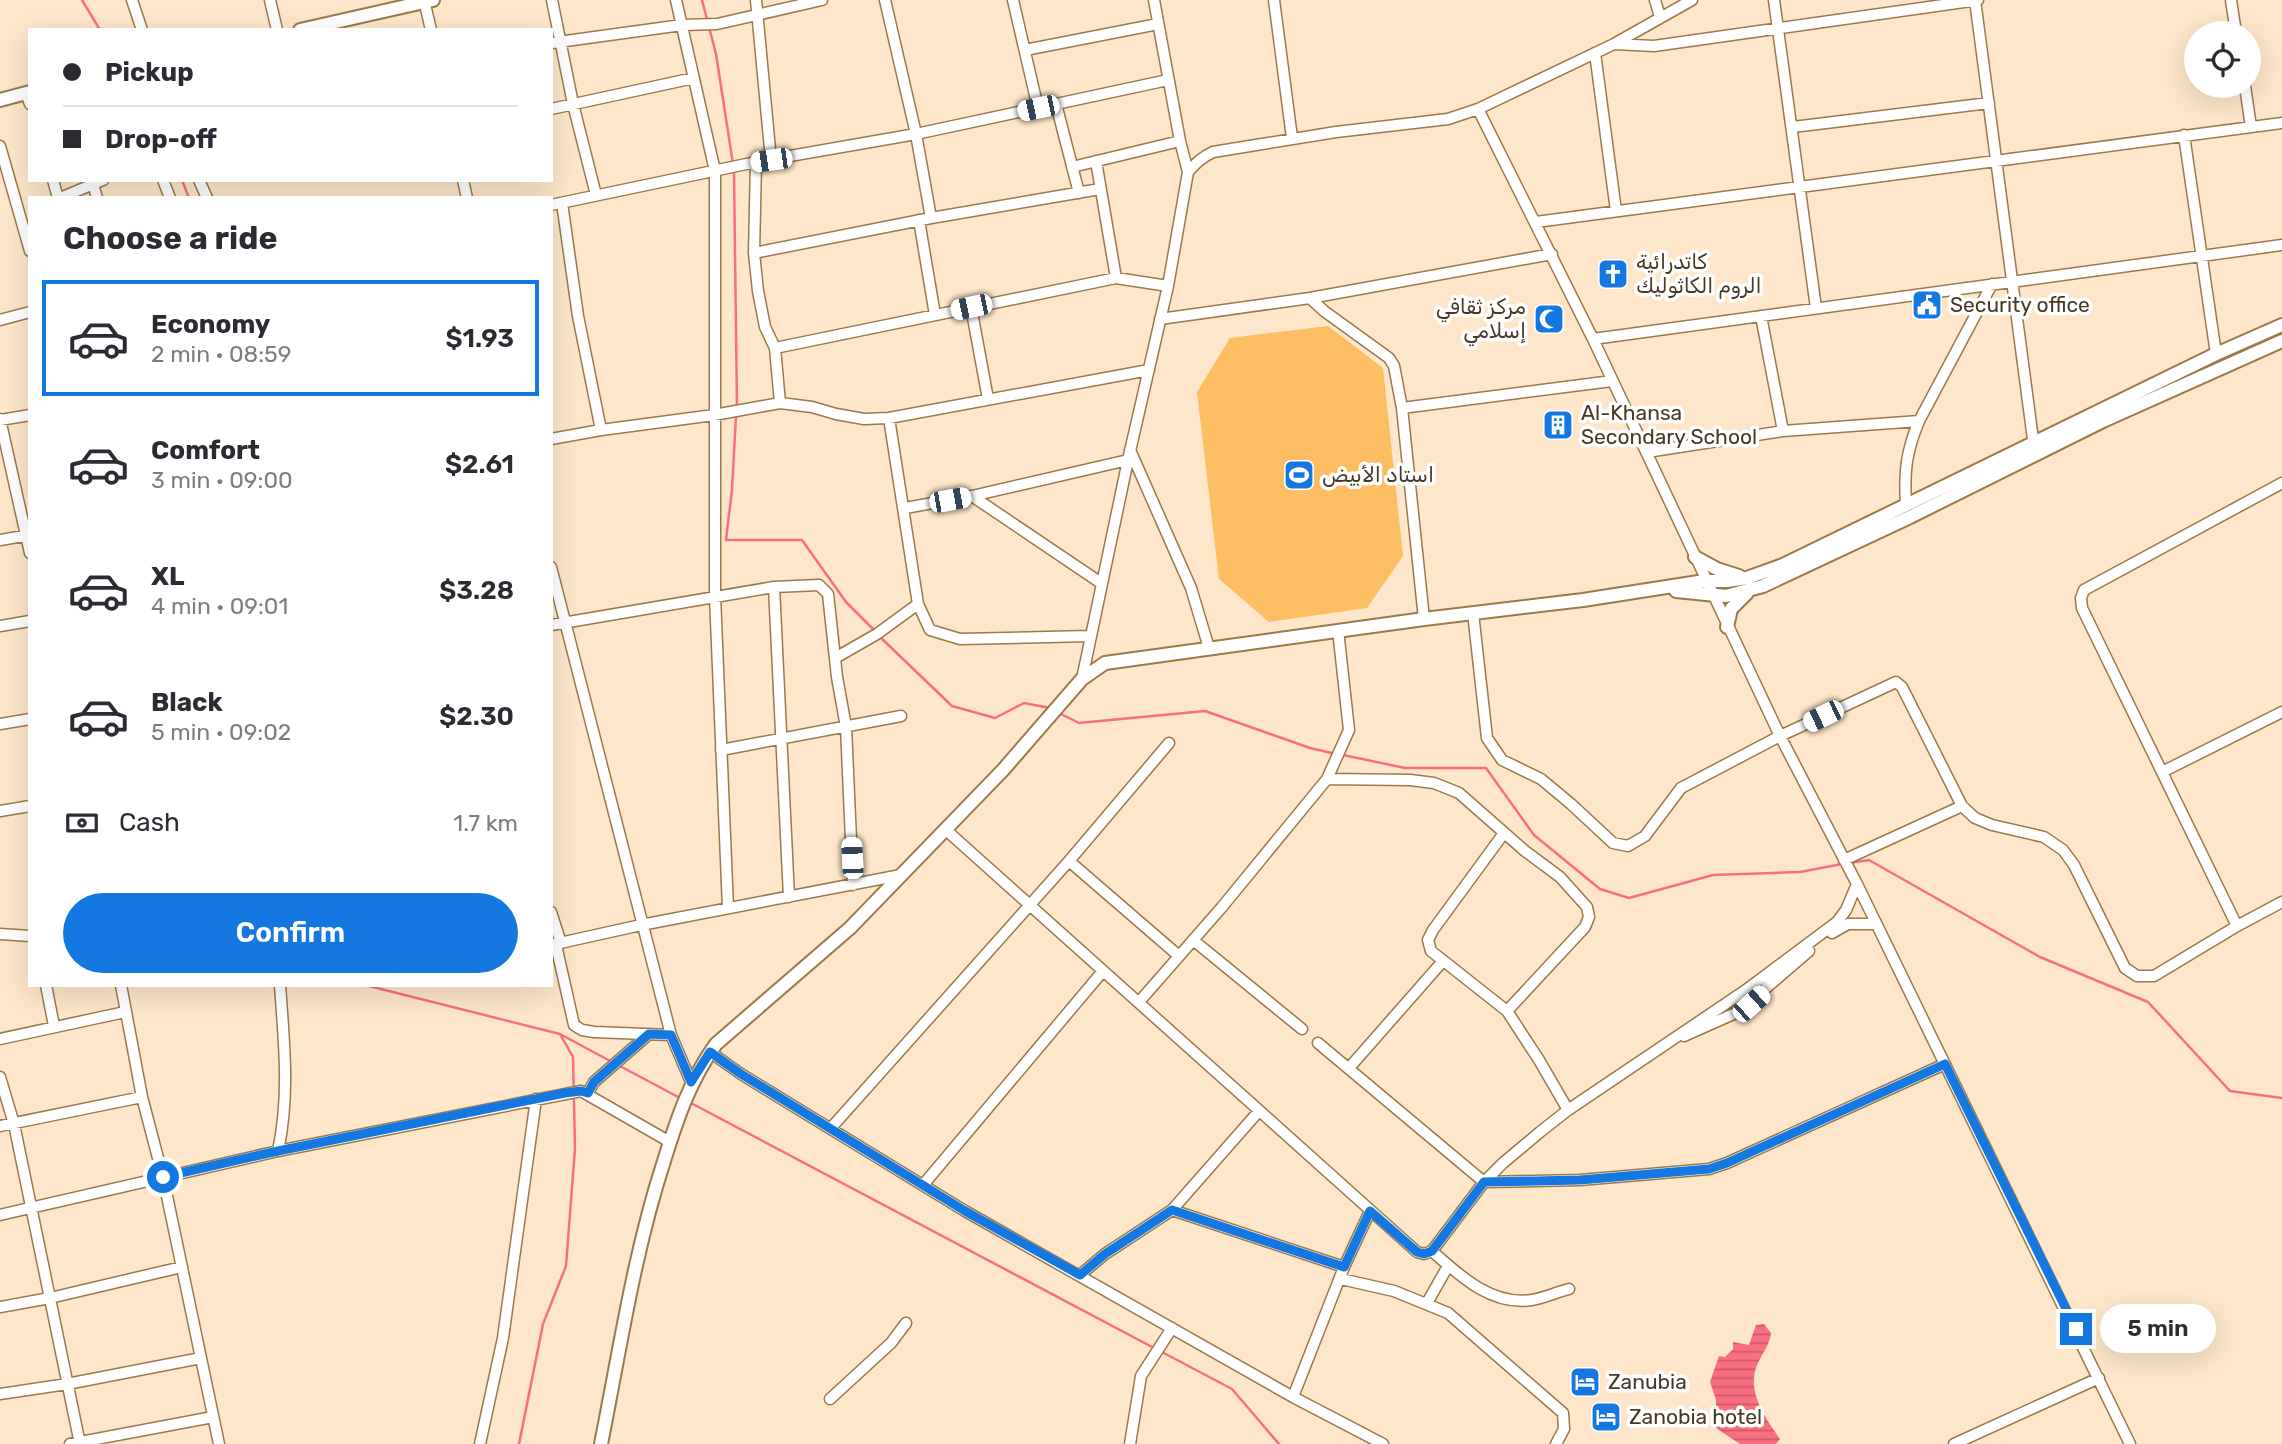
<!DOCTYPE html>
<html lang="en">
<head>
<meta charset="utf-8">
<style>
	body { margin:0; font-family:Rubik,Cairo,sans-serif; background:#f7f7f7; color:#2b2b33; height:100vh; display:flex; flex-direction:column; font-size:26px; white-space:nowrap }
	* { box-sizing:border-box; margin:0 }
	p { font-size:23px; color:#7c7c81 }
	.icon { flex:none; width:38px; height:38px; fill:none; stroke:currentColor; stroke-width:2; stroke-linecap:round; stroke-linejoin:round }
	.map { position:relative; flex:1; overflow:hidden }
	.sheet { position:absolute; left:28px; top:196px; width:525px; height:791px; display:flex; flex-direction:column; background:#fff; border-radius:0px; box-shadow:0 7px 28px #0002 }
	.sheet>* { flex:none }
	.guide { position:absolute; left:28px; top:28px; width:525px; height:154px; border-radius:0px; box-shadow:0 7px 28px #0002; display:grid; align-content:center; height:154px; padding:0 35px; background:#fff }
	.buttons { position:absolute; left:2184px; top:21px; display:grid; gap:14px }
	.buttons a { display:grid; place-items:center; width:77px; height:77px; border-radius:50%; background:#fff; box-shadow:0 7px 28px #0002; font-size:35px }
	.end { position:absolute; width:32px; height:32px; margin:-16px; border:9px solid #1478e0; background:#fff; box-shadow:0 0 0 4px #fff }
	.from { border-radius:50% }
	.bubble { position:absolute; height:49px; border-radius:24px; background:#fff; box-shadow:0 7px 28px #0002; font-size:23px; font-weight:600; line-height:49px; text-align:center }
	.car { position:absolute; width:21px; height:42px; margin:-21px -10px; border-radius:9px; box-shadow:0 0 5px 2px #0007; background:linear-gradient(#fff 24%,#345 0 40%,#fff 0 76%,#345 0 86%,#fff 0) }
	.guide b { display:flex; align-items:center; gap:24px; height:66px; font-size:26px }
	.guide b+b { border-top:2px solid #e1e1e2 }
	.guide i { width:18px; height:18px; background:#2b2b33 }
	ul { padding:0; list-style:none }
	li { display:flex; align-items:center; gap:21px; height:116px; margin:0 14px 10px; padding:0 21px; border:4px solid transparent; border-radius:0px }
	li div { flex:1 }
	li b { display:block; font-size:26px }
	li em { font-style:normal; font-weight:600 }
	li.active { border-color:#1478e0 }
	li>.icon { width:63px; height:63px; stroke-width:1.5 }
	h2 { padding:0 35px; font-size:32px; line-height:84px }
	.pay { display:flex; align-items:center; gap:18px; height:77px; padding:0 35px; font-size:26px }
	.pay p { margin-inline-start:auto }
	.button { display:flex; gap:14px; margin-top:auto; padding:14px 35px }
	.button a { flex:1; height:80px; border-radius:42px; background:#1478e0; color:#fff; font-size:28px; font-weight:600; line-height:80px; text-align:center }
	.map>svg:first-child { display:block }
</style>
</head>
<body>
<div class="map">
<svg width="2282" height="1444" viewBox="0 0 2282 1444">
	<defs>
		<pattern id="water-rules" width="6" height="5" patternUnits="userSpaceOnUse" patternTransform="scale(1.75)"><rect width="6" height="5" fill="#f96f80"/><path d="M0 2.5h6" fill="none" stroke="#cc5c69"/></pattern>
	</defs>
	<rect width="100%" height="100%" fill="#fde6c9"/>
	<path fill="#fdbe63" d="M1328 326 1383 368 1403 556 1367 608 1269 622 1219 579 1197 392 1230 338Z"/>
	<path fill="url(#water-rules)" d="M1764 1324 1771 1333C1770 1344 1763 1352 1758 1363 1745 1390 1765 1417 1780 1439L1776 1444H1740L1716 1428V1400L1710 1382 1719 1356 1725 1357 1733 1349V1342L1749 1345 1756 1325Z"/>
	<g fill="none" stroke-linecap="round" stroke-linejoin="round">
		<path stroke="#f96f80" stroke-width="2.5" d="M82 0 100 30
			M702 0 716 54 733 164
			M734 171 737 409
			M182 180 189 198
			M736 415 732 490 726 540H802L846 602 876 632
			M880 637 952 706 995 718 1024 703 1050 708
			M1059 713 1079 723 1205 711 1310 748 1336 754
			M1343 755 1405 768H1486L1534 835 1600 889 1629 898 1713 875 1800 872 1842 864
			M1849 863 1869 860 2040 957 2148 1002 2230 1091 2282 1098
			M365 985 560 1034 612 1062
			M618 1065 680 1098
			M689 1102 1154 1348
			M1160 1351 1232 1389 1279 1444
			M519 1444 543 1324 566 1266 575 1148 573 1057 560 1034"/>
		<g stroke="#9b7949" stroke-width="13">
			<path id="minor" d="M132 0 142 30
				M270 0 277 30
				M424 0 431 30
				M552 0 573 104 596 195
				M676 0 715 171V596L728 908
				M756 0 771 160
				M885 0 916 134 931 218
				M1013 0 1038 108
				M1154 0 1180 141 1188 172
				M1274 0 1292 138
				M1655 0 1660 17
				M1774 0 1816 308
				M1975 0 2034 447
				M2231 0 2236 33
				M551 43 682 25 717 24 822 0
				M1614 44 1654 46 1978 0
				M1025 50 1158 24
				M1595 53 1616 211
				M2245 86 2251 127
				M26 93 30 104
				M1056 104 1079 193
				M551 109 694 78
				M1478 109 1593 339 1780 736 1857 884 2130 1444
				M1793 127 1989 103
				M2184 135 2216 354
				M0 146 30 251
				M1096 161 1116 278
				M756 162 754 253 758 291 765 327 775 348 780 403
				M1072 167 1180 141
				M53 180 58 198
				M163 180 170 198
				M199 180 207 198
				M463 180 467 198
				M93 184 97 198
				M60 198 103 180
				M562 203 578 316 601 430
				M551 205 756 162 916 134 1168 80
				M919 220 935 315
				M1536 222 2282 123
				M754 253 931 218 1100 189
				M1310 298 1324 311 1389 358 1394 366 1402 408
				M971 307 988 399
				M1160 319 1310 298 1552 254
				M0 320 30 312
				M1593 339 2282 245
				M775 348 1116 278 1168 286
				M889 418 918 604 930 630 960 639 1090 636
				M0 419 30 553
				M0 420 30 415
				M1783 431 1919 421
				M551 439 601 430 714 415 780 403 812 407 836 414 864 419 889 418 1149 370
				M1130 450 1191 588 1209 648
				M1647 452 1783 431 1761 316
				M1906 506C1904 472 1906 452 1919 421L1992 284
				M905 508 972 496
				M0 540 29 535
				M551 567 671 1035 691 1082
				M1101 583 972 496 1128 460
				M774 587 789 897
				M1473 613 1487 738 1502 760 1541 779 1571 804 1613 843 1628 846 1645 836 1681 788 1780 736 1896 682 1902 687 1962 806 1975 818 1992 825 2044 837 2063 850 2074 865 2125 968 2137 976H2154L2237 926 2282 902
				M1424 619 1402 408 1612 381
				M551 625 774 587 819 585 828 594 837 677 846 727 853 885
				M0 626 30 621
				M835 658 877 634 918 604
				M1082 679 1128 460 1168 286 1188 172C1196 163 1202 157 1213 152L1336 132 1448 119 1478 109 1614 44 1692 0
				M0 724 30 719
				M721 750 901 716
				M2162 772 2282 712
				M1327 779 1410 780 1434 783 1459 793 1525 851 1560 877 1587 907 1589 917 1585 927 1507 1011
				M0 811 30 806
				M946 830 1417 1252 1424 1254 1432 1251 1484 1182 1503 1163 1540 1132 1568 1110 1746 990 1837 922 1846 910 1857 884
				M1504 833 1433 930 1428 940 1431 951 1507 1011 1539 1060 1568 1110
				M1844 860 1962 806
				M1069 861 1179 956
				M551 912 561 943
				M2237 926 2082 608 2081 598 2084 590 2282 483
				M1832 933 1848 924H1876
				M0 934 30 936
				M1193 940 1302 1029
				M551 945 641 925 901 875
				M556 945 574 1025 582 1030 594 1032 671 1035
				M46 985 54 1026
				M121 985 142 1097 163 1177 219 1444
				M1139 1002 1222 907 1327 779 1349 730 1338 630
				M1684 1036 1738 1012 1809 951
				M0 1039 125 1012
				M1318 1043 1484 1182 1580 1180 1709 1169 1727 1163 1945 1064
				M710 1052 741 1074 965 1211 1293 1397 1383 1444
				M1349 1068 1443 961
				M0 1077 14 1124 80 1444
				M588 1093 594 1082 649 1034
				M0 1126 142 1097
				M831 1128 1069 861 1169 743
				M278 1151C290 1095 284 1042 280 985
				M923 1185 1103 971
				M1172 1210 1344 1267
				M0 1215 278 1151 581 1091 670 1142
				M1432 1251C1459 1275 1491 1306 1532 1300 1544 1298 1557 1292 1569 1289
				M1080 1275 1105 1254 1172 1210 1259 1111
				M1341 1279 1394 1291 1448 1313 1563 1413 1564 1429 1556 1444
				M1427 1303 1448 1266
				M0 1307 50 1298 182 1267
				M0 1394 67 1384 201 1358
				M1293 1397 1344 1267 1370 1211
				M830 1399 891 1343 906 1323
				M70 1444 213 1417
				M480 1444 503 1338 536 1099
				M1130 1444 1141 1376 1172 1328
				M1954 1444 2099 1378"/>
		</g>
		<g stroke="#9b7949" stroke-width="16">
			<path id="major" d="M300 30 433 0
				M0 100 30 92
				M1695 557 1717 569 1739 576
				M1676 591 1726 596 1763 586 1910 517 2103 421 2282 341
				M1727 627 1731 609 1747 593
				M601 1444C620 1349 634 1253 664 1161 677 1119 690 1080 716 1044L850 928 1003 770 1082 679 1105 663 1424 619 1583 600 1705 581H1727L1747 578 1783 565 2216 354 2282 325"/>
		</g>
		<use href="#minor" stroke="#fff" stroke-width="10"/>
		<use href="#major" stroke="#fff" stroke-width="12"/>
	</g>
	<g fill="none" stroke-linecap="round" stroke-linejoin="round">
		<path stroke="#1478e0" stroke-width="9" d="M163 1177 278 1151 565 1093 581 1091 588 1093 594 1082 649 1034 671 1035 691 1082 710 1052 741 1074 965 1211 1080 1275 1105 1254 1172 1210 1344 1267 1370 1211 1417 1252 1424 1254 1432 1251 1484 1182 1580 1180 1709 1169 1727 1163 1945 1064 2076 1329"/>
	</g>
	<defs>
		<g id="church-square" transform="scale(1.575)"><rect x="-9" y="-9" width="18" height="18" rx="4" fill="#1478e0" stroke="#fff"/><path d="M-1.2-6h2.4v3.5h3.3v2.4h-3.3V6h-2.4V-.1h-3.3v-2.4h3.3Z" fill="#fff"/></g>
		<g id="civic-square" transform="scale(1.575)"><rect x="-9" y="-9" width="18" height="18" rx="4" fill="#1478e0" stroke="#fff"/><path d="M-.6-6.5H3V-4.5H.6V-3L4-1V1h2V6H-6V1h2V-1L-.6-3ZM-1.2 2.5V6h2.4V2.5Z" fill="#fff"/></g>
		<g id="mosque-square" transform="scale(1.575)"><rect x="-9" y="-9" width="18" height="18" rx="4" fill="#1478e0" stroke="#fff"/><path d="M3.5-4.9A6 6 0 1 0 3.5 4.9A5 5 0 1 1 3.5-4.9Z" fill="#fff"/></g>
		<g id="building-square" transform="scale(1.575)"><rect x="-9" y="-9" width="18" height="18" rx="4" fill="#1478e0" stroke="#fff"/><path d="M-4-6H4V6H1V3H-1V6H-4ZM-2.5-4.3h1.7v1.8h-1.7ZM.8-4.3h1.7v1.8H.8ZM-2.5-1h1.7V.8h-1.7ZM.8-1h1.7V.8H.8Z" fill="#fff"/></g>
		<g id="stadium-square" transform="scale(1.575)"><rect x="-9" y="-9" width="18" height="18" rx="4" fill="#1478e0" stroke="#fff"/><path d="M0-5a6.5 5 0 1 0 0 10a6.5 5 0 1 0 0-10ZM-3.5-1.8h7v3.6h-7Z" fill="#fff"/></g>
		<g id="hotel-square" transform="scale(1.575)"><rect x="-9" y="-9" width="18" height="18" rx="4" fill="#1478e0" stroke="#fff"/><path d="M-6-4.5h1.5V1H6V5H4.5V3h-9V5H-6ZM-4 0a1.8 1.8 0 1 1 3.6 0ZM.5 0V-2.5h3Q6-2.5 6 0Z" fill="#fff"/></g>
	</defs>
	<g fill-rule="evenodd">
		<use href="#church-square" x="1613" y="274"/>
		<use href="#civic-square" x="1927" y="305"/>
		<use href="#mosque-square" x="1549" y="319"/>
		<use href="#building-square" x="1558" y="425"/>
		<use href="#stadium-square" x="1299" y="475"/>
		<use href="#hotel-square" x="1585" y="1382"/>
		<use href="#hotel-square" x="1606" y="1417"/>
	</g>
	<g text-anchor="middle" stroke-width="7" stroke-linejoin="round" paint-order="stroke">
		<g font-size="21" fill="#483925" stroke="#fff" text-anchor="start">
			<text x="1636" y="269">كاتدرائية<tspan x="1636" dy="24">الروم الكاثوليك</tspan></text>
			<text x="1950" y="312">Security office</text>
			<text x="1526" y="314" text-anchor="end">مركز ثقافي<tspan x="1526" dy="24">إسلامي</tspan></text>
			<text x="1581" y="420">Al-Khansa<tspan x="1581" dy="24">Secondary School</tspan></text>
			<text x="1322" y="482">استاد الأبيض</text>
			<text x="1608" y="1389">Zanubia</text>
			<text x="1629" y="1424">Zanobia hotel</text>
		</g>
	</g>
</svg>
<div class="buttons">
<a><svg class="icon" aria-label="locate" viewBox="0 0 24 24"><circle cx="12" cy="12" r="6"/><path d="M12 2v4M12 18v4M2 12h4M18 12h4"/></svg></a>
</div>
<i class="end from" style="left:163px;top:1177px"></i>
<i class="end" style="left:2076px;top:1329px"></i>
<div class="bubble" style="left:2100px;top:1304px;width:116px">5 min</div>
<i class="car" style="left:1038px;top:108px;rotate:258deg"></i>
<i class="car" style="left:771px;top:160px;rotate:262deg"></i>
<i class="car" style="left:971px;top:307px;rotate:258deg"></i>
<i class="car" style="left:950px;top:500px;rotate:80deg"></i>
<i class="car" style="left:1823px;top:716px;rotate:244deg"></i>
<i class="car" style="left:852px;top:858px;rotate:357deg"></i>
<i class="car" style="left:1751px;top:1004px;rotate:48deg"></i>
<div class="guide">
<b><i class="from"></i>Pickup</b>
<b><i></i>Drop-off</b>
</div>
<section class="sheet">
<h2>Choose a ride</h2>
<ul>
<li class="active"><svg class="icon" aria-label="car" viewBox="0 0 24 24"><path d="M5 17H2v-5l4-1 3-4h7l3 4 3 1v5h-3M9 17h6M6 11h13"/><circle cx="7" cy="17" r="2"/><circle cx="17" cy="17" r="2"/></svg><div><b>Economy</b><p>2 min · 08:59</p></div><em>$1.93</em></li>
<li><svg class="icon" aria-label="car" viewBox="0 0 24 24"><path d="M5 17H2v-5l4-1 3-4h7l3 4 3 1v5h-3M9 17h6M6 11h13"/><circle cx="7" cy="17" r="2"/><circle cx="17" cy="17" r="2"/></svg><div><b>Comfort</b><p>3 min · 09:00</p></div><em>$2.61</em></li>
<li><svg class="icon" aria-label="car" viewBox="0 0 24 24"><path d="M5 17H2v-5l4-1 3-4h7l3 4 3 1v5h-3M9 17h6M6 11h13"/><circle cx="7" cy="17" r="2"/><circle cx="17" cy="17" r="2"/></svg><div><b>XL</b><p>4 min · 09:01</p></div><em>$3.28</em></li>
<li><svg class="icon" aria-label="car" viewBox="0 0 24 24"><path d="M5 17H2v-5l4-1 3-4h7l3 4 3 1v5h-3M9 17h6M6 11h13"/><circle cx="7" cy="17" r="2"/><circle cx="17" cy="17" r="2"/></svg><div><b>Black</b><p>5 min · 09:02</p></div><em>$2.30</em></li>
</ul>
<div class="pay"><svg class="icon" aria-label="cash" viewBox="0 0 24 24"><path d="M3 7h18v10H3z"/><circle cx="12" cy="12" r="2"/></svg>Cash<p>1.7 km</p></div>
<div class="button"><a>Confirm</a></div>
</section>
</div>
</body>
</html>
